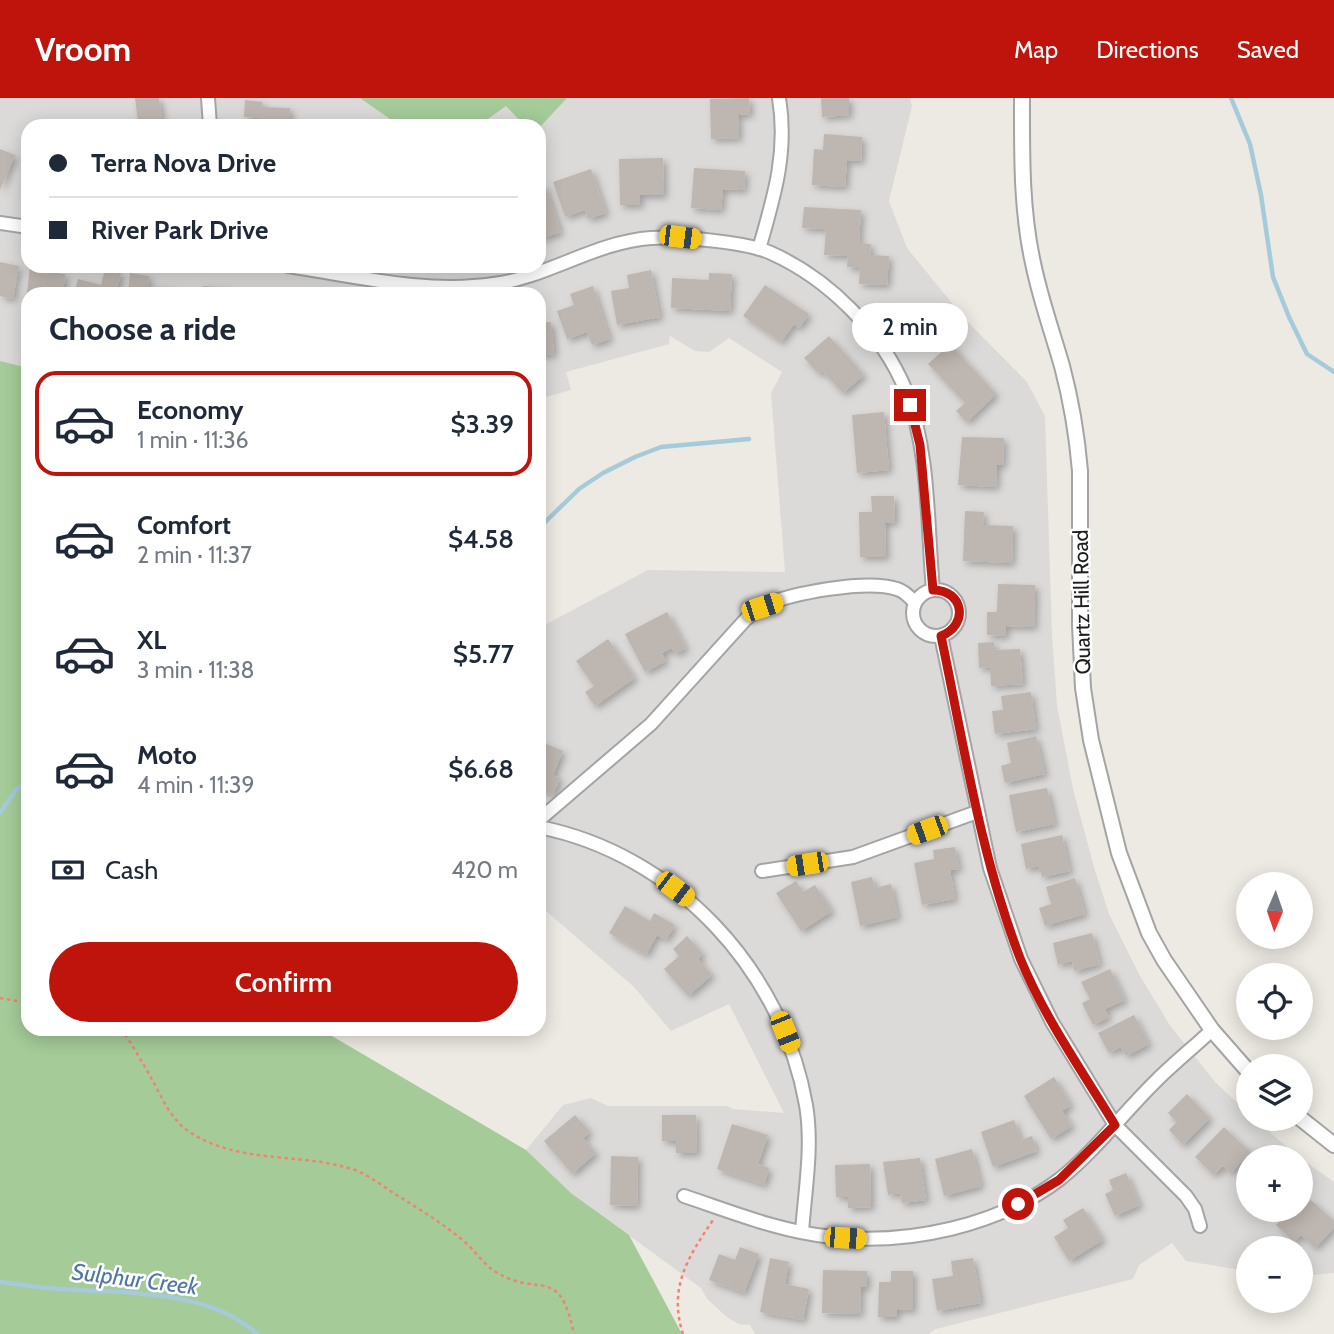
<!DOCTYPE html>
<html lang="en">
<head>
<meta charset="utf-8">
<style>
	body { margin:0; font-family:Cabin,sans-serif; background:#f2f2f3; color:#1f2937; height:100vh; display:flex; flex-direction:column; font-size:26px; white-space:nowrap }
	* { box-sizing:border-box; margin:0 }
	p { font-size:23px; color:#747a83 }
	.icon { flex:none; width:38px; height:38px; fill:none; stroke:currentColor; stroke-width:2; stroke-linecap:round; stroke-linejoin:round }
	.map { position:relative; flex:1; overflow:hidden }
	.drawer { position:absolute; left:21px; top:189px; width:525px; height:749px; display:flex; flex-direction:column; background:#fff; border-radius:21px; box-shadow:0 4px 18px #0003 }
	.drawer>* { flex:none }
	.top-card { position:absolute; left:21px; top:21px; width:525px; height:154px; border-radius:21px; box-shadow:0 4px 18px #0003; display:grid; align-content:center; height:154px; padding:0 28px; background:#fff }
	.needle { width:46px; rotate:182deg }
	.fabs { position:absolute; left:1236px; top:774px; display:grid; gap:14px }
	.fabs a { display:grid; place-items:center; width:77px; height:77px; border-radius:50%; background:#fff; box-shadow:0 4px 18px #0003; font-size:35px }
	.end { position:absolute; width:32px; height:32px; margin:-16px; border:9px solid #be140b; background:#fff; box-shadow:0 0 0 4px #fff }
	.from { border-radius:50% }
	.bubble { position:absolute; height:49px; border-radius:24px; background:#fff; box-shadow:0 4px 18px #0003; font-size:23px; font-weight:600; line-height:49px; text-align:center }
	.car { position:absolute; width:21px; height:42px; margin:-21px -10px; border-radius:9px; box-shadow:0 0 5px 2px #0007; background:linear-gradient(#f5c518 24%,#345 0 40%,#f5c518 0 76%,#345 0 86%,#f5c518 0) }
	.top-card b { display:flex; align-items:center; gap:24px; height:66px; font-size:26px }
	.top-card b+b { border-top:2px solid #e0e1e3 }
	.top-card i { width:18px; height:18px; background:#1f2937 }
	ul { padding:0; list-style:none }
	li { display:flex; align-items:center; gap:21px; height:105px; margin:0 14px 10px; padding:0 14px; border:4px solid transparent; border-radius:21px }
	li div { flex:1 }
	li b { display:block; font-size:26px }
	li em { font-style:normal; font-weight:600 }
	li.selected { border-color:#be140b }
	li>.icon { width:63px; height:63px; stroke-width:1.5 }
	h2 { padding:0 28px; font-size:32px; line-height:84px }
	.pay { display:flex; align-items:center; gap:18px; height:77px; padding:0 28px; font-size:26px }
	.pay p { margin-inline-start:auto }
	.cta { display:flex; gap:14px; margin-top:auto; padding:14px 28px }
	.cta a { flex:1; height:80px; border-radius:42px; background:#be140b; color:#fff; font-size:28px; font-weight:600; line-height:80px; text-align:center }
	header { display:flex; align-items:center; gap:42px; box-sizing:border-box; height:98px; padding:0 35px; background:#be140b; color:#fff }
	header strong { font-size:33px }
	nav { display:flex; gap:38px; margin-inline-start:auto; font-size:24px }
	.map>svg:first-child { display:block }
</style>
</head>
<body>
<header>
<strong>Vroom</strong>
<nav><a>Map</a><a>Directions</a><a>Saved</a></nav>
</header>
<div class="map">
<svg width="1334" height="1236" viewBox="0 0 1334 1236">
	<defs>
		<filter id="shadow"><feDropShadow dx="3.5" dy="3.5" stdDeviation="3.5" flood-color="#0004"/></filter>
	</defs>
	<rect width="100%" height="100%" fill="#edeae3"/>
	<path fill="#dbdad9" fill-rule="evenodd" d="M0 0H910L912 8 889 103 907 150 964 220 1027 284 1045 318 1052 538 1057 607 1073 691 1094 769 1109 816 1140 878 1169 926 1215 984 1248 1015V1020H1253L1299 1059H1248V1111H1300V1060L1334 1084V1175L1300 1178V1150H1248V1173L1186 1163 1172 1145 1139 1167 1133 1181 936 1231 928 1236H755L750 1227 739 1226 728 1220 707 1201 701 1190 571 1095 526 1052 563 1007 591 1000 608 1008H727L733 1011 784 1015 729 906 671 933 634 889 539 807V530L648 472 785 474 771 295 782 274 729 240 709 254 695 253 670 238 669 246 566 274 571 292 539 301V196H28V270L8 266 0 263ZM28 28H539V168H28Z"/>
	<path fill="#a5cb99" d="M360 0H567L539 30V28H525L506 8 478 28H400Z
		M0 263 28 270V931H320L526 1052 571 1095 629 1137 682 1236H0Z"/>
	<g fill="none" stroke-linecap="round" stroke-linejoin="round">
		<path stroke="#a5cad9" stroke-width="4.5" d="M1231 0 1250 46 1261 97 1273 179 1289 219 1307 256 1334 274
			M539 430 579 391 603 375 635 359 661 349 749 341
			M0 715 16 692 28 683
			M0 1184C20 1186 40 1190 60 1191 122 1195 209 1191 257 1236"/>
	</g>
	<path fill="#beb6b0" filter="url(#shadow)" d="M135 0H159L162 21 138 24Z
		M749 0 750 16 738 17 739 40 711 41 710 1Z
		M821 0H849V17L822 19Z
		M245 2 262 4V9L290 10 289 28H259L260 20 244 19Z
		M824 36 862 39 861 63 847 62 845 89 812 87 814 51 823 52Z
		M0 51 15 57 0 92Z
		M26 57H28V95L22 94Z
		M663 60 664 97H640V107H620L619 61Z
		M694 70 745 73 744 92 723 91 721 112 691 110Z
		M591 71 606 115 588 121 585 112 565 119 553 84Z
		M545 87 561 134 539 141V89Z
		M804 109 861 112 859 145 871 146 870 157 889 158 887 187 859 186 860 170 847 169 848 158 824 157 826 131 802 130Z
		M0 164 19 168 13 201 0 198Z
		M30 168H49V174L65 176 63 196H27Z
		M105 171 121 175 116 196H74L78 181 101 187Z
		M651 172 660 219 617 227 611 193 629 190 627 177Z
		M130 175 149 178 148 188 173 191 172 196 128 194Z
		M709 175 732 176 730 213 671 210 672 180 709 182Z
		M765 187 809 216 799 230 794 226 781 244 743 218Z
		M203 188 227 190 226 196H203Z
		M593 188 610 241 592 247 587 234 567 241 557 213 574 207 570 196Z
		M551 224 554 256 539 257V225Z
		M829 238 864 277 843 295 822 273 819 276 804 260Z
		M950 246 996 296 967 324 956 313 965 305 928 266Z
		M884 314 889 372 857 375 852 317Z
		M962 339 1004 340 1003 367H997L996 389 958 387Z
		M871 398H894L895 424 885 425 886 459H860L859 414H872Z
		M965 413 984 414 983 427 1013 428 1012 465 963 463Z
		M998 486 1035 487 1034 529 1006 528V538L987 537V514H997Z
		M667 514 686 550 675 556 672 550 662 555 666 563 645 574 625 536Z
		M608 541 635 580 595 608 585 594 594 588 576 563Z
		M994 544 995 552 1020 551 1023 586 991 588 990 569 979 570 978 545Z
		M1031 594 1036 631 995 636 992 613 1003 612 1001 598Z
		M1036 638 1045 676 1005 685 1001 668 1011 665 1007 645Z
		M539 643 563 653 553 677 560 680 553 697 539 691Z
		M1047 690 1055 726 1016 734 1009 697Z
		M1062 737 1070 773 1042 779 1039 768 1026 771 1021 746Z
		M955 749 959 771 950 772 955 801 922 807 914 765 934 761 933 752Z
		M872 779 875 790 891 786 898 819 860 828 851 784Z
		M1075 780 1085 816 1045 828 1039 810 1051 806 1046 789Z
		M796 783 803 794 815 787 832 813 801 833 776 795Z
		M625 808 650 823 654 815 675 827 666 842 657 837 646 857 609 835Z
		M1092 835 1100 866 1074 873 1072 863 1058 867 1053 845Z
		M687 838 703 856 698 861 712 877 688 898 664 871 679 858 673 851Z
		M1110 871 1125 902 1105 911 1109 919 1093 927 1082 905 1090 901 1081 884Z
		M1134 917 1149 946 1126 958 1121 949 1109 955 1098 935Z
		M1054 979 1071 1007 1062 1013 1072 1028 1051 1041 1024 998Z
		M1187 996 1210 1020 1183 1047 1169 1032 1177 1024 1168 1015Z
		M575 1017 590 1034 583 1040 596 1055 572 1076 544 1043Z
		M662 1017H696L697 1055H676V1043H662Z
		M1014 1022 1021 1042 1032 1038 1037 1053 993 1069 981 1034Z
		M732 1026 768 1037 758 1066 769 1070 764 1087 717 1071Z
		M1224 1029 1250 1054 1231 1075 1223 1068 1214 1077 1195 1059Z
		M972 1051 981 1088 944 1098 935 1061Z
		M611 1058 638 1059 637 1108 610 1107Z
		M920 1060 926 1102 902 1105 900 1095 888 1097 883 1064Z
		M870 1066 871 1109 848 1110V1099H836L835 1067Z
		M1126 1075 1140 1107 1115 1118 1105 1096 1113 1092 1109 1082Z
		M1311 1102 1334 1123V1130L1315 1150 1301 1137 1294 1144 1276 1127 1289 1113 1296 1118Z
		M1083 1110 1103 1142 1069 1163 1054 1139 1068 1130 1063 1122Z
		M740 1149 759 1156 744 1195 709 1182 719 1156 735 1162Z
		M770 1160 789 1164 785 1186 809 1191 803 1222 760 1214Z
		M973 1160 981 1205 937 1213 932 1181 953 1178 951 1163Z
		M823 1172 867 1173V1189H861L860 1216 822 1215Z
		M891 1173H913V1212L897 1211V1219H878L879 1184H891Z"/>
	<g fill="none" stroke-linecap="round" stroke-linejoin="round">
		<g stroke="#a4a4a4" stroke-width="16">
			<path id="minor" d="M208 0 210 28
				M0 125 28 129
				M759 151C774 99 788 54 779 0
				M288 168C355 178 426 196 494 186 548 179 595 144 651 140 679 138 747 144 771 155 829 181 882 234 906 293 930 355 927 426 933 492
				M913 515a23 23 0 1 1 46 0a23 23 0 1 1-46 0Z
				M941 538 990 770 1021 861 1052 924 1115 1027 1186 1098 1195 1111 1200 1128
				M539 722 651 626 746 521C751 517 757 511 763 508 791 495 867 481 897 491 904 493 909 498 914 504
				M539 729C675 756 782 871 806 1007 813 1048 805 1092 802 1134
				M762 773 853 759 977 714
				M684 1098C732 1114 781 1134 832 1139 909 1147 998 1128 1060 1081 1096 1052 1124 1014 1157 982 1174 965 1194 949 1212 932"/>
		</g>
		<g stroke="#a4a4a4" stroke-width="18">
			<path id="tertiary" d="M1022 0C1022 55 1021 111 1033 165 1040 200 1052 233 1062 268 1071 302 1077 337 1080 373V527L1083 590 1091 642 1119 755 1149 835 1164 862 1212 932 1248 973
				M1300 1020 1334 1047"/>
		</g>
		<path stroke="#f2836f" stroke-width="2.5" stroke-dasharray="3.5 3.5" stroke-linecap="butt" d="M0 900 28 905
			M121 931C131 945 140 960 149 976 161 997 170 1022 191 1035 242 1067 302 1054 355 1072 368 1077 380 1086 392 1094 417 1110 443 1125 466 1145 476 1154 484 1167 496 1174 540 1201 559 1165 574 1236
			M683 1236C668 1190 688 1159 713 1122"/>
		<use href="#minor" stroke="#fff" stroke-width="12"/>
		<use href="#tertiary" stroke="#fff" stroke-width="14"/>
	</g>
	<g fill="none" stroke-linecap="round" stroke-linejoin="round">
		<path stroke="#be140b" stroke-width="9" d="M910 307 920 347 933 492C964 492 969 527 941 538 964 647 980 756 1020 860 1044 919 1082 973 1115 1027L1059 1082 1018 1106"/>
	</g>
	<g text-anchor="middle" stroke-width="5" stroke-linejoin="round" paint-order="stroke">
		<g font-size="21" fill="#1d1d1d" stroke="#fff">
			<text transform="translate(1082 504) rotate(-91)" y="7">Quartz Hill Road</text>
		</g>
		<g font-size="23" font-style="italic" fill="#4e76a7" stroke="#fff">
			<text transform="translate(135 1181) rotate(7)" y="8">Sulphur Creek</text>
		</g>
	</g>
</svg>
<div class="fabs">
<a><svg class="needle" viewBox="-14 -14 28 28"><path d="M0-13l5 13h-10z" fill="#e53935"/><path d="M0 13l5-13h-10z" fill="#747a83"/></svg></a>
<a><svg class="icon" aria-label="locate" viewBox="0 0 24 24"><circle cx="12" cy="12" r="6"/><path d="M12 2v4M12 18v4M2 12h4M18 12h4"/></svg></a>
<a><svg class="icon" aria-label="layers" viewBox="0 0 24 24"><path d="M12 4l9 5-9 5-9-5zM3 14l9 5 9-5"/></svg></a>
<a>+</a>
<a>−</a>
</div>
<i class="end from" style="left:1018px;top:1106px"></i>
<i class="end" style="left:910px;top:307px"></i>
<div class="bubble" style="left:852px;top:205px;width:116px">2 min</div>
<i class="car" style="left:680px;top:139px;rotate:97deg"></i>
<i class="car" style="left:762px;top:509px;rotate:72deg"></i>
<i class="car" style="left:927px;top:732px;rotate:250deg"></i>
<i class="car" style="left:807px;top:766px;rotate:261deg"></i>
<i class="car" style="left:675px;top:791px;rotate:127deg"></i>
<i class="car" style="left:785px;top:934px;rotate:158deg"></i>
<i class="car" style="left:845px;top:1140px;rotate:93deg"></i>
<div class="top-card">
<b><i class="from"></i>Terra Nova Drive</b>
<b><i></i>River Park Drive</b>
</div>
<section class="drawer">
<h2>Choose a ride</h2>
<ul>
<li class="selected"><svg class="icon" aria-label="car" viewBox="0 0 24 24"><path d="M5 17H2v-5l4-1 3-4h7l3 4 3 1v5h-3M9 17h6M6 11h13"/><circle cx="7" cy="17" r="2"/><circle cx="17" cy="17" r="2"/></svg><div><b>Economy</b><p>1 min · 11:36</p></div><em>$3.39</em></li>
<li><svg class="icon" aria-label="car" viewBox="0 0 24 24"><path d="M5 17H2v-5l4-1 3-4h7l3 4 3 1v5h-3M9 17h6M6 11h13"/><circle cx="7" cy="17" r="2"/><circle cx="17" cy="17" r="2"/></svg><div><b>Comfort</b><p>2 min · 11:37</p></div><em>$4.58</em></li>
<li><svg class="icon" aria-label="car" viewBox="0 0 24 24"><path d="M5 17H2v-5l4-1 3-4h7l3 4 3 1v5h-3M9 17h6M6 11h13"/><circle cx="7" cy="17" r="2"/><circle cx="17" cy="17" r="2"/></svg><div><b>XL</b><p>3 min · 11:38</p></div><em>$5.77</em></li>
<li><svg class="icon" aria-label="car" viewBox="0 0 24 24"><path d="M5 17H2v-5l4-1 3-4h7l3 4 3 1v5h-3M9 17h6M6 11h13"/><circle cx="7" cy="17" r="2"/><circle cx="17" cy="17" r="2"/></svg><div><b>Moto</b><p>4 min · 11:39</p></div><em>$6.68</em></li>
</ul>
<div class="pay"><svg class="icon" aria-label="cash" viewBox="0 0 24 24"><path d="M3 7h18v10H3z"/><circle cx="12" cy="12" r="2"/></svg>Cash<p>420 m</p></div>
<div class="cta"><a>Confirm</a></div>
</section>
</div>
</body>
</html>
